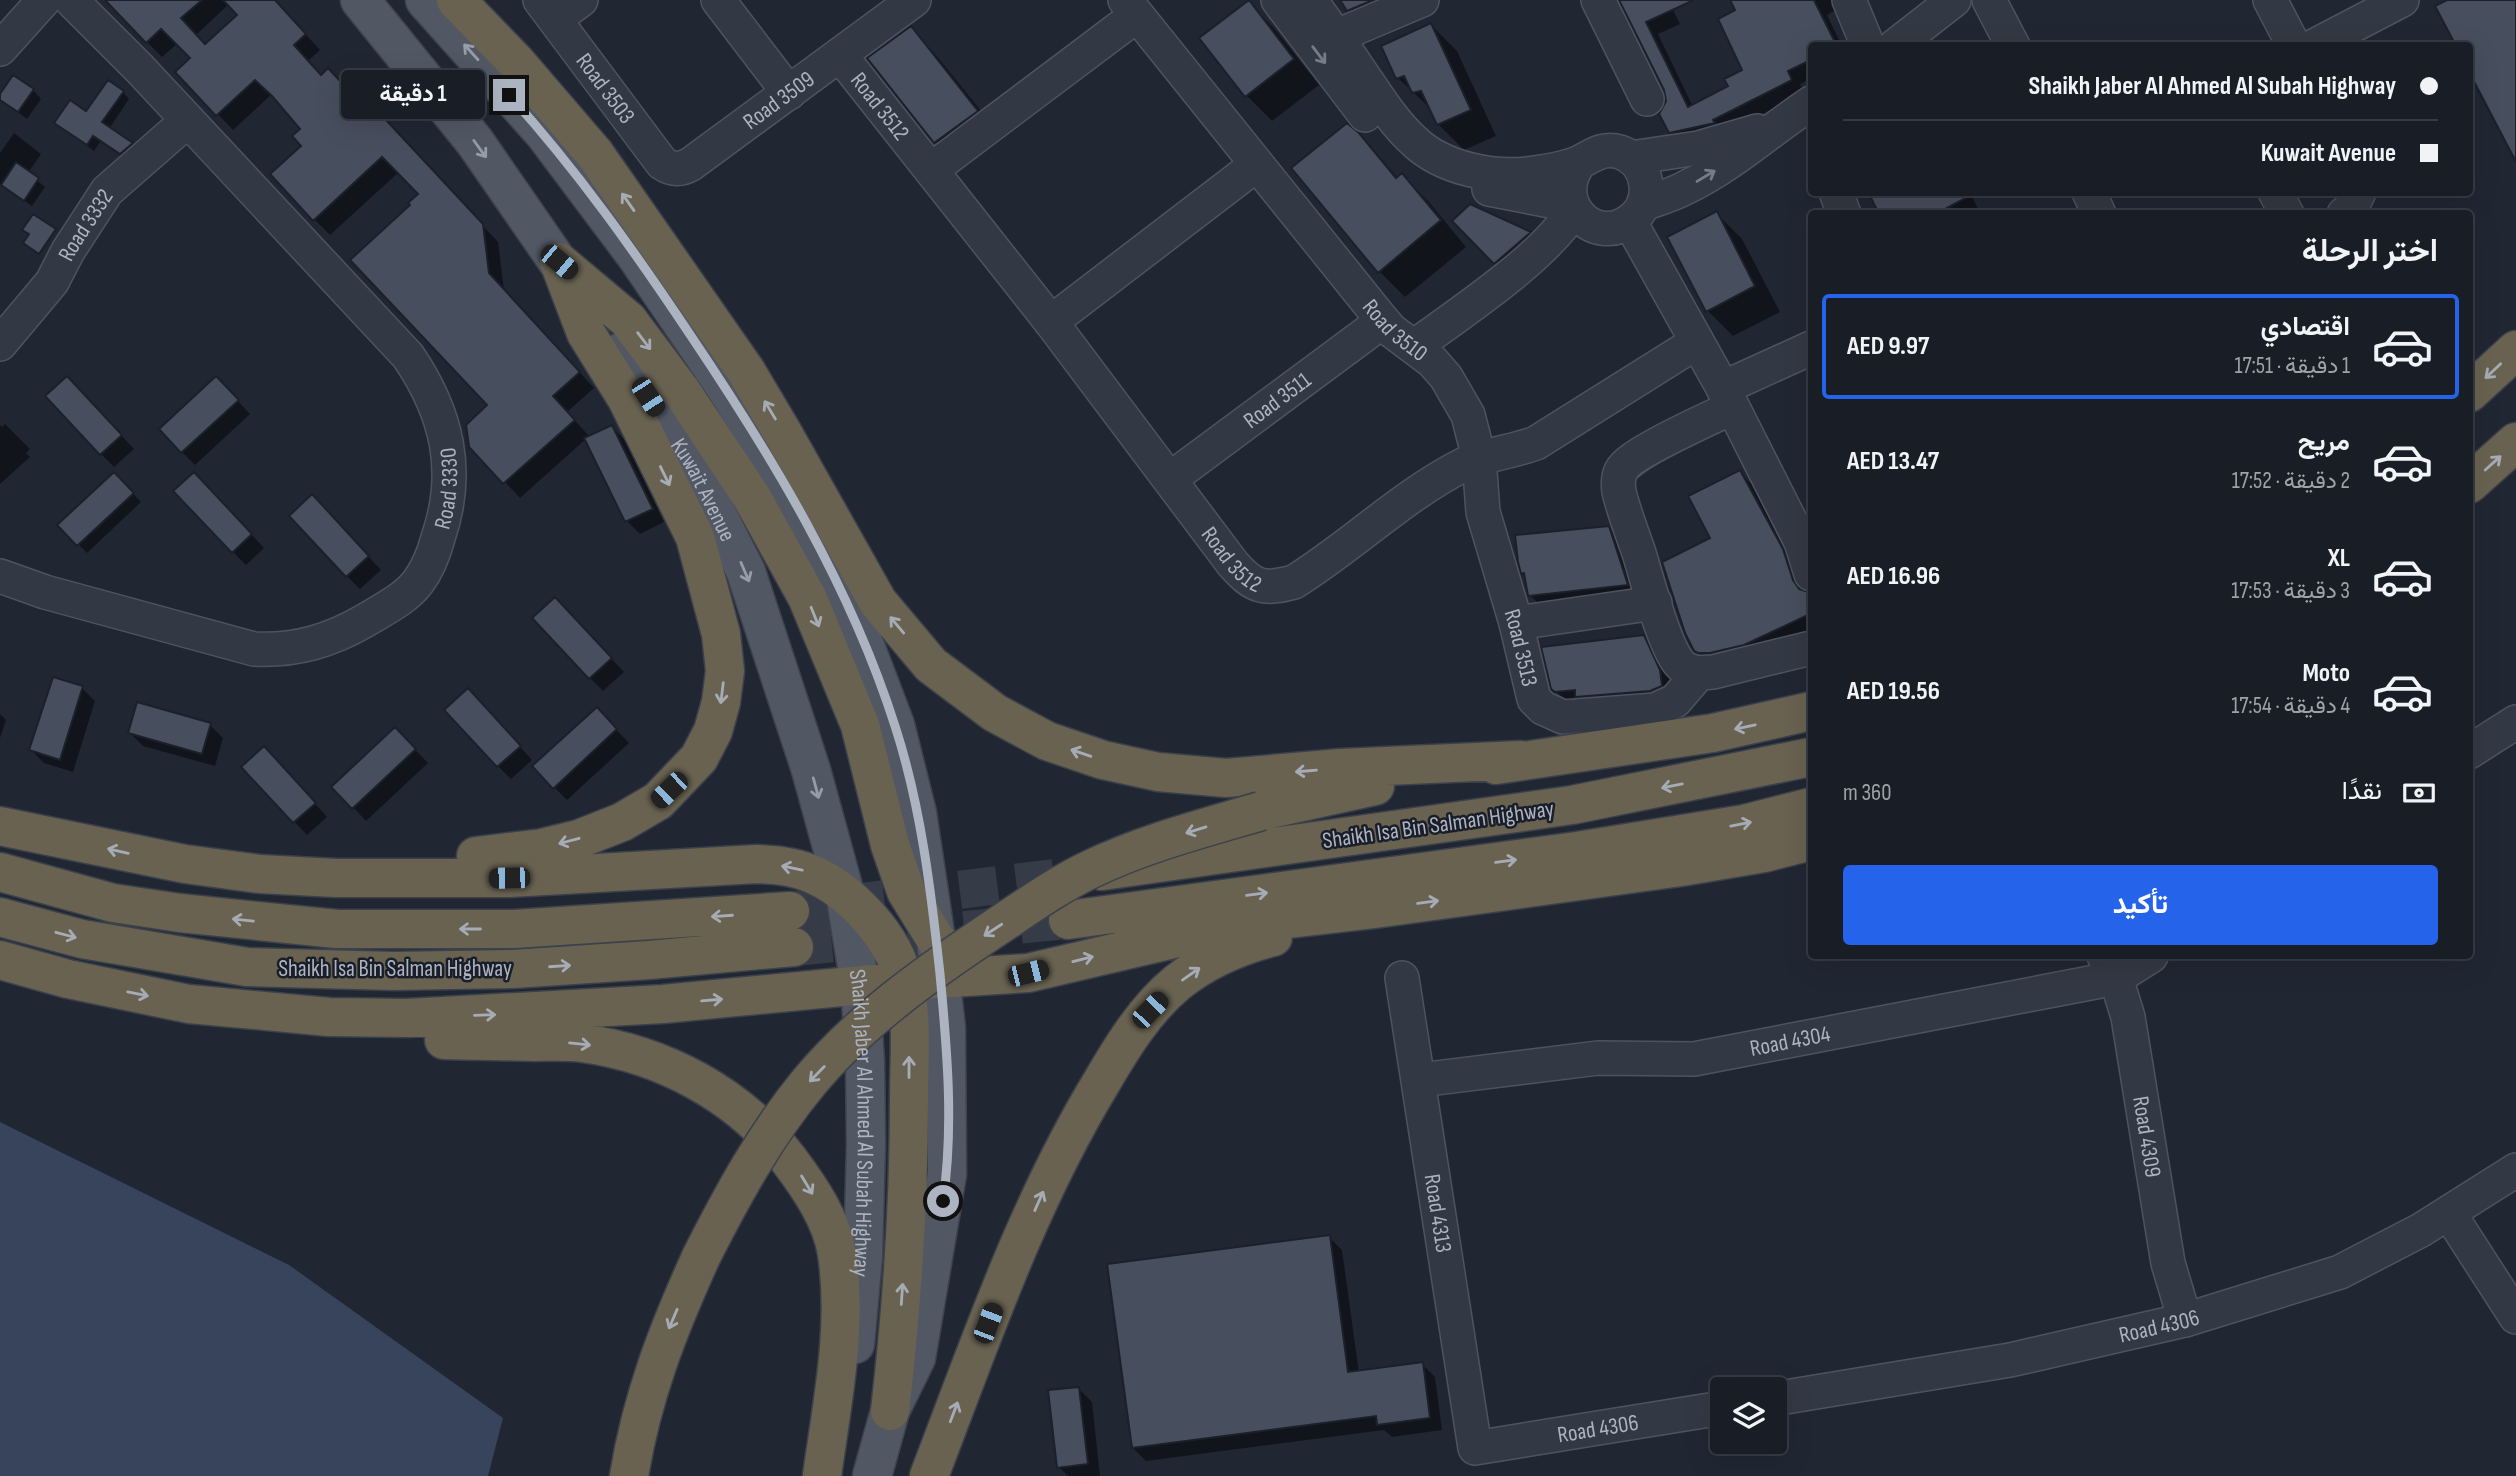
<!DOCTYPE html>
<html lang="ar">
<head>
<meta charset="utf-8">
<style>
	body { margin:0; font-family:"Sofia Sans Condensed",Vazirmatn,sans-serif; background:#252a32; color:#f1f3f6; direction:rtl; height:100vh; display:flex; flex-direction:column; font-size:26px; white-space:nowrap }
	* { box-sizing:border-box; margin:0 }
	p { font-size:23px; color:#9fa2a7 }
	.icon { flex:none; width:38px; height:38px; fill:none; stroke:currentColor; stroke-width:2; stroke-linecap:round; stroke-linejoin:round }
	.map { position:relative; flex:1; overflow:hidden; direction:ltr }
	.drawer { position:absolute; left:1808px; top:210px; width:665px; height:749px; display:flex; flex-direction:column; background:#181d26; border-radius:7px; box-shadow:0 7px 28px #0002,0 0 0 2px #363b43; direction:rtl }
	.drawer>* { flex:none }
	.banner { position:absolute; left:1808px; top:42px; width:665px; height:154px; border-radius:7px; box-shadow:0 7px 28px #0002,0 0 0 2px #363b43; direction:rtl; display:grid; align-content:center; height:154px; padding:0 35px; background:#181d26 }
	.buttons { position:absolute; left:1710px; top:1377px; display:grid; gap:14px }
	.buttons a { display:grid; place-items:center; width:77px; height:77px; border-radius:7px; background:#181d26; box-shadow:0 7px 28px #0002,0 0 0 2px #363b43; font-size:35px }
	.end { position:absolute; width:32px; height:32px; margin:-16px; border:9px solid #adb4c1; background:#111; box-shadow:0 0 0 4px #111 }
	.from { border-radius:50% }
	.bubble { position:absolute; height:49px; border-radius:7px; background:#181d26; box-shadow:0 7px 28px #0002,0 0 0 2px #363b43; font-size:23px; font-weight:700; line-height:49px; text-align:center; direction:rtl }
	.car { position:absolute; width:21px; height:42px; margin:-21px -10px; border-radius:9px; box-shadow:0 0 5px 2px #0007; background:linear-gradient(#222 24%,#8ab4d8 0 40%,#222 0 76%,#8ab4d8 0 86%,#222 0) }
	.banner b { display:flex; align-items:center; gap:24px; height:66px; font-size:26px }
	.banner b+b { border-top:2px solid #363b43 }
	.banner i { width:18px; height:18px; background:#f1f3f6 }
	ul { padding:0; list-style:none }
	li { display:flex; align-items:center; gap:21px; height:105px; margin:0 14px 10px; padding:0 21px; border:4px solid transparent; border-radius:7px }
	li div { flex:1 }
	li b { display:block; font-size:26px }
	li em { font-style:normal; font-weight:700 }
	li.selected { border-color:#2563eb }
	li>.icon { width:63px; height:63px; stroke-width:1.5 }
	h2 { padding:0 35px; font-size:32px; line-height:84px }
	.pay { display:flex; align-items:center; gap:18px; height:77px; padding:0 35px; font-size:26px }
	.pay p { margin-inline-start:auto }
	.primary-button { display:flex; gap:14px; margin-top:auto; padding:14px 35px }
	.primary-button a { flex:1; height:80px; border-radius:7px; background:#2563eb; color:#fff; font-size:28px; font-weight:700; line-height:80px; text-align:center }
	.map>svg:first-child { display:block }
</style>
</head>
<body>
<div class="map">
<svg width="2516" height="1476" viewBox="0 0 2516 1476">
	<rect width="100%" height="100%" fill="#202733"/>
	<path fill="#37445b" d="M0 1122 289 1265 503 1418 488 1476H0Z"/>
	<path fill="#0007" fill-rule="evenodd" d="M115 0H274L320 50 308 61 322 77 376 110 498 242 504 290 594 388 567 412 590 437 612 427 625 440 664 522 640 534 627 521 587 438 520 498 471 446 490 405 412 205 421 194 399 172 330 235 314 219 303 129 271 95 233 130 178 72 192 59 178 43 162 57 147 42ZM229 4 239 15 206 46 196 35Z
		M1342 0H1419L1375 36Z
		M1621 0H1668L1680 24 1658 34 1693 107 1730 87 1745 70 1737 11 1732 0H1832L1836 10 1827 15 1842 46H1811V78L1800 84 1804 93 1724 133 1683 145 1670 132 1666 90Z
		M1248 2 1274 28 1319 85 1272 121 1247 96Z
		M1431 25 1457 51 1496 136 1464 150 1438 124 1432 110 1398 78Z
		M910 29 936 55 1002 137 962 168 936 142 870 59Z
		M33 90 41 99 27 119 0 98Z
		M123 92 129 99 109 129 138 151 128 160 100 142 94 151 57 123 86 114Z
		M14 133 41 154 28 173 45 187 32 206 0 184V153Z
		M1358 134 1398 178 1402 175 1428 201 1466 247 1405 297 1379 271Z
		M1970 192 1979 211 1974 214H1881Z
		M1471 206 1530 233 1555 259 1521 288 1455 221Z
		M1716 213 1742 239 1780 312 1733 336 1707 310Z
		M216 378 250 414 195 465 182 452Z
		M80 391 134 449 114 467 101 454Z
		M5 424 30 449 26 453 30 457 0 484V425L2 427Z
		M1739 472 1764 496 1811 590V648L1721 675 1696 651 1712 539Z
		M114 474 141 502 87 553 60 525Z
		M207 487 264 548 246 565 233 552Z
		M325 510 381 570 360 589 347 576Z
		M1608 527 1622 541 1640 598 1543 608 1530 595 1526 575 1523 573Z
		M568 612 624 672 603 691 590 678Z
		M1644 637 1657 651 1673 684 1664 704 1570 705 1553 688Z
		M82 688 95 701 73 772 44 763 31 750Z
		M481 704 532 760 511 779 498 766Z
		M0 714 6 720 0 738Z
		M610 723 629 743 567 800 554 787Z
		M210 725 223 738 215 766 143 746 130 733Z
		M395 729 428 763 366 821 334 787Z
		M277 761 327 817 307 835 243 767Z
		M1329 1237 1342 1250 1359 1373 1422 1364 1435 1377 1442 1430 1392 1437 1384 1430 1146 1461 1133 1448Z
		M1079 1389 1092 1402 1100 1476H1068L1059 1467Z"/>
	<path fill="#474e5d" stroke="#1b202a" stroke-width="2" d="M105 0H202L181 18 205 44 237 15 223 0H275L306 34 294 45 321 75 328 68 355 97 360 92 483 224 489 273 580 372 553 396 575 420 503 484 469 447 466 425 487 405 350 260 410 205 408 203 418 194 382 157 313 221 270 174 301 146 292 136 300 129 272 96 255 80 216 116 175 72 190 58 161 29 146 43Z
		M1249 0 1294 59 1245 97 1199 38Z
		M1340 0H1373L1347 11Z
		M1619 0H1694L1646 22 1688 107 1728 86 1724 79 1742 70 1718 19 1735 10 1730 0H1814L1837 46H1811V60L1788 71 1792 80 1713 120 1715 123 1669 133 1659 114 1666 101 1664 90Z
		M2447 0H2516V162L2469 72V46H2456L2435 6Z
		M1431 23 1471 110 1437 125 1421 91 1412 93 1404 76 1396 79 1381 46Z
		M911 26 978 111 934 143 867 58Z
		M13 75 34 89 18 112 0 100V94Z
		M108 80 124 91 102 122 133 143 120 154 93 136 87 145 54 123 70 100 86 111Z
		M1347 123 1359 133 1396 178 1402 173 1441 220 1378 273 1291 168Z
		M16 162 39 178 24 201 1 185Z
		M1868 192H1977L1936 214H1879Z
		M1470 204 1531 232 1494 264 1452 221Z
		M1717 211 1755 286 1706 312 1667 237Z
		M33 214 56 229 39 254 23 243 29 234 22 230Z
		M67 376 122 435 100 455 45 396Z
		M216 376 239 400 181 453 159 429Z
		M612 425 653 509 625 522 584 438Z
		M1740 470 1783 549 1793 580 1799 589 1811 593V609L1808 615 1744 645 1710 653H1698L1694 651 1685 633 1662 562 1710 538 1688 496Z
		M114 472 134 493 77 546 57 525Z
		M194 472 252 534 232 553 173 491Z
		M312 494 369 556 346 577 289 516Z
		M1609 526 1628 585 1528 596 1524 573 1521 574 1518 562 1515 535Z
		M555 597 612 658 589 679 532 618Z
		M1644 635 1660 670 1662 686 1650 691 1575 697V690L1555 692 1551 689 1541 647Z
		M53 677 83 686 60 760 29 750Z
		M468 688 521 746 497 767 444 710Z
		M137 702 211 723 202 754 128 733Z
		M597 707 617 729 553 789 532 766Z
		M395 727 416 749 352 809 331 787Z
		M264 746 316 803 293 823 241 767Z
		M1330 1235 1348 1372 1423 1362 1430 1418 1377 1425 1376 1416 1132 1448 1107 1264Z
		M1079 1387 1088 1464 1057 1468 1048 1390Z"/>
	<g fill="none" stroke-linecap="round" stroke-linejoin="round">
		<path stroke="#353c48" stroke-width="38" stroke-dasharray="38 19" stroke-linecap="butt" d="M790 911 1062 877
			M794 947 1068 920"/>
		<g stroke="#4e545f" stroke-width="36">
			<g id="minor">
				<path id="s1" d="M540 0 662 163C672 170 681 170 691 164L914 0"/>
				<path d="M718 0 789 93"/>
				<path id="s2" d="M1125 0 1383 321 1392 331 1432 361 1446 377 1468 415 1479 458 1483 512 1516 623 1534 699 1543 708 1563 717 1655 710 1675 701 1699 673"/>
				<path d="M1278 0 1365 115"/>
				<path d="M1310 0C1328 24 1345 49 1362 74 1378 97 1393 122 1414 141 1443 169 1495 179 1534 173 1549 171 1567 168 1580 162 1594 155 1603 147 1620 152 1650 162 1655 202 1631 220 1595 248 1549 202 1580 162"/>
				<path d="M1598 0 1647 99"/>
				<path d="M1849 0 1868 46"/>
				<path d="M1989 0 2013 46"/>
				<path d="M2270 0 2294 46"/>
				<path d="M555 19 581 0"/>
				<path d="M1337 36 1422 0"/>
				<path d="M1895 46 1954 0"/>
				<path d="M2314 46 2402 0"/>
				<path d="M0 49 44 0"/>
				<path id="s3" d="M840 55 1051 322 1233 564C1254 588 1264 590 1294 582 1352 546 1402 496 1463 465 1486 454 1512 452 1536 443L1697 342"/>
				<path d="M1631 158 1698 148 1757 131"/>
				<path d="M931 170 1137 15"/>
				<path d="M1489 189 1571 205"/>
				<path d="M1836 192 1844 214"/>
				<path d="M2089 192 2099 214"/>
				<path d="M2275 192 2287 214"/>
				<path d="M1644 204C1657 199 1672 195 1685 188 1731 166 1769 131 1811 103"/>
				<path d="M2344 214 2352 207 2359 192"/>
				<path d="M1630 222 1723 388 1801 542 1811 574"/>
				<path d="M1051 322 1256 165"/>
				<path id="s4" d="M0 344 52 282 68 251 107 191 187 121"/>
				<path d="M1415 346C1460 313 1547 256 1574 209"/>
				<path d="M1723 388 1811 348"/>
				<path d="M1731 408C1711 418 1628 454 1621 471 1618 477 1618 485 1619 492 1624 512 1632 533 1639 553 1647 579 1663 643 1679 663 1688 674 1701 673 1713 672L1811 648"/>
				<path id="s5" d="M1170 479 1383 321"/>
				<path id="s6" d="M0 576 45 592 254 649C296 651 330 641 366 620 384 609 405 599 418 582 427 570 434 553 438 538 461 471 447 413 408 356L140 69 71 0"/>
				<path d="M1516 623 1655 603"/>
				<path d="M2469 752 2516 722"/>
				<path id="s7" d="M2104 956 2116 978 2128 1017 2168 1263 2185 1320"/>
				<path id="s8" d="M1402 978 1475 1448 1722 1408"/>
				<path id="s9" d="M1420 1080 1598 1058 1694 1059 2116 978 2151 956"/>
				<path d="M2449 1213 2516 1317"/>
				<path id="s10" d="M1774 1399 2010 1360 2185 1320 2340 1272 2421 1230 2516 1170"/>
			</g>
		</g>
		<g stroke="#3d424d" stroke-width="41">
			<g id="major">
				<path d="M360 0 475 142 578 291"/>
				<path d="M425 0 544 133 637 257 724 385 764 448 824 557 854 617 895 725 917 813 936 940 946 1028 947 1174 916 1358 890 1411 872 1476"/>
				<path id="s11" d="M619 353 693 465 746 572 811 770 845 894 860 985 865 1061 866 1145 863 1256 855 1344"/>
			</g>
		</g>
		<g stroke="#3b414b" stroke-width="41">
			<path id="highway" d="M456 0 516 62 595 154 746 371 784 435 878 602 931 665 995 713 1047 741 1103 760 1158 772 1226 778 1341 768 1521 760
				M560 263 628 320 682 392 751 496 807 597 860 725 890 845 906 891 936 940 976 975
				M2469 393 2516 350
				M2469 484 2516 442
				M1496 765 1713 733 1811 711
				M1261 811 1375 786
				M0 826 185 864 260 874 336 878H509L757 864C774 865 792 866 809 873 850 889 894 937 904 981 913 1019 909 1060 909 1098 909 1203 902 1307 890 1411
				M476 856 542 848 579 839 622 822 658 801 699 758 713 731 721 702 725 671 721 634 695 537 627 399 586 333 559 262
				M1102 871 1572 805 1811 757
				M0 872 113 903 180 913 337 929H514L790 911
				M0 917 82 939 247 967 394 971 513 969 649 960 794 947
				M1068 920 1577 851 1744 824 1811 807
				M0 960 68 979 189 1004 329 1017 407 1018 663 1004 904 981 1028 973 1229 926 1375 909 1681 867 1764 853 1811 841
				M444 1040C474 1041 504 1041 534 1042 550 1042 567 1041 582 1043 663 1054 740 1095 789 1160 810 1188 832 1220 837 1254 848 1328 832 1403 822 1476
				M629 1476C642 1396 668 1330 701 1257
				M929 1476C980 1343 1027 1205 1101 1083 1122 1047 1145 1009 1178 982 1206 960 1238 946 1273 937"/>
		</g>
		<use href="#minor" stroke="#333944" stroke-width="33"/>
		<use href="#major" stroke="#515864" stroke-width="38"/>
		<use href="#highway" stroke="#696251" stroke-width="38"/>
		<g stroke="#3b414b" stroke-width="41" stroke-linecap="butt">
			<path id="highway-bridge" d="M701 1257C732 1196 765 1135 809 1082 860 1021 926 974 992 930 1024 909 1057 885 1091 869 1145 843 1204 828 1261 811"/>
		</g>
		<use href="#highway-bridge" stroke="#696251" stroke-width="38"/>
	</g>
	<defs><path id="oneway-shaft" d="M-6 0H5M1.5-3L5.5 0L1.5 3" fill="none" stroke-width="1.6" stroke-linecap="round" stroke-linejoin="round" transform="scale(1.75)"/></defs>
	<g stroke="#969daa">
		<use href="#oneway-shaft" transform="translate(471 52) rotate(-132)"/>
		<use href="#oneway-shaft" transform="translate(480 149) rotate(54)"/>
		<use href="#oneway-shaft" transform="translate(745 572) rotate(67)"/>
		<use href="#oneway-shaft" transform="translate(816 788) rotate(75)"/>
	</g>
	<g stroke="#767d89">
		<use href="#oneway-shaft" transform="translate(1319 55) rotate(53)"/>
		<use href="#oneway-shaft" transform="translate(1706 176) rotate(-31)"/>
	</g>
	<g stroke="#a6acb6">
		<use href="#oneway-shaft" transform="translate(628 202) rotate(-125)"/>
		<use href="#oneway-shaft" transform="translate(644 341) rotate(53)"/>
		<use href="#oneway-shaft" transform="translate(2493 371) rotate(137)"/>
		<use href="#oneway-shaft" transform="translate(770 410) rotate(-121)"/>
		<use href="#oneway-shaft" transform="translate(2493 463) rotate(-42)"/>
		<use href="#oneway-shaft" transform="translate(665 476) rotate(64)"/>
		<use href="#oneway-shaft" transform="translate(815 617) rotate(68)"/>
		<use href="#oneway-shaft" transform="translate(897 625) rotate(-130)"/>
		<use href="#oneway-shaft" transform="translate(722 693) rotate(97)"/>
		<use href="#oneway-shaft" transform="translate(1745 727) rotate(168)"/>
		<use href="#oneway-shaft" transform="translate(1081 753) rotate(-161)"/>
		<use href="#oneway-shaft" transform="translate(1306 771) rotate(175)"/>
		<use href="#oneway-shaft" transform="translate(1672 786) rotate(169)"/>
		<use href="#oneway-shaft" transform="translate(1741 824) rotate(-11)"/>
		<use href="#oneway-shaft" transform="translate(1196 830) rotate(163)"/>
		<use href="#oneway-shaft" transform="translate(569 841) rotate(165)"/>
		<use href="#oneway-shaft" transform="translate(118 851) rotate(-167)"/>
		<use href="#oneway-shaft" transform="translate(1506 861) rotate(-8)"/>
		<use href="#oneway-shaft" transform="translate(792 868) rotate(-168)"/>
		<use href="#oneway-shaft" transform="translate(1257 894) rotate(-8)"/>
		<use href="#oneway-shaft" transform="translate(1428 902) rotate(-8)"/>
		<use href="#oneway-shaft" transform="translate(722 916) rotate(176)"/>
		<use href="#oneway-shaft" transform="translate(243 920) rotate(-174)"/>
		<use href="#oneway-shaft" transform="translate(470 929) rotate(-180)"/>
		<use href="#oneway-shaft" transform="translate(993 930) rotate(147)"/>
		<use href="#oneway-shaft" transform="translate(66 935) rotate(15)"/>
		<use href="#oneway-shaft" transform="translate(1083 959) rotate(-14)"/>
		<use href="#oneway-shaft" transform="translate(560 966) rotate(-4)"/>
		<use href="#oneway-shaft" transform="translate(1191 974) rotate(-35)"/>
		<use href="#oneway-shaft" transform="translate(138 994) rotate(11)"/>
		<use href="#oneway-shaft" transform="translate(712 1000) rotate(-5)"/>
		<use href="#oneway-shaft" transform="translate(485 1015) rotate(-2)"/>
		<use href="#oneway-shaft" transform="translate(580 1044) rotate(6)"/>
		<use href="#oneway-shaft" transform="translate(909 1067) rotate(-90)"/>
		<use href="#oneway-shaft" transform="translate(817 1074) rotate(134)"/>
		<use href="#oneway-shaft" transform="translate(807 1185) rotate(59)"/>
		<use href="#oneway-shaft" transform="translate(1039 1201) rotate(-66)"/>
		<use href="#oneway-shaft" transform="translate(902 1294) rotate(-86)"/>
		<use href="#oneway-shaft" transform="translate(673 1319) rotate(113)"/>
		<use href="#oneway-shaft" transform="translate(954 1412) rotate(-69)"/>
	</g>
	<g fill="none" stroke-linecap="round" stroke-linejoin="round">
		<path stroke="#adb4c1" stroke-width="9" d="M509 95C577 170 635 252 691 336 773 458 850 585 895 726 921 806 931 891 940 974 947 1049 954 1126 943 1201"/>
	</g>
	<g text-anchor="middle" stroke-width="5" stroke-linejoin="round" paint-order="stroke">
		<g font-size="23" fill="#adb4c1" stroke="#191e28">
			<text dy="8" stroke="none"><textPath href="#s1" startOffset="110">Road 3503</textPath></text>
			<text dy="8" stroke="none"><textPath href="#s1" startOffset="343">Road 3509</textPath></text>
			<text dy="8" stroke="none"><textPath href="#s3" startOffset="65">Road 3512</textPath></text>
			<text dy="8" stroke="none"><textPath href="#s4" startOffset="147">Road 3332</textPath></text>
			<text dy="8" stroke="none"><textPath href="#s2" startOffset="427">Road 3510</textPath></text>
			<text dy="8" stroke="none"><textPath href="#s5" startOffset="133">Road 3511</textPath></text>
			<text dy="8" stroke="none"><textPath href="#s6" startOffset="546">Road 3330</textPath></text>
			<text dy="8" stroke="none"><textPath href="#s11" startOffset="161">Kuwait Avenue</textPath></text>
			<text dy="8" stroke="none"><textPath href="#s3" startOffset="639">Road 3512</textPath></text>
			<text dy="8" stroke="none"><textPath href="#s2" startOffset="780">Road 3513</textPath></text>
			<text transform="translate(1438 824) rotate(-8)" y="8">Shaikh Isa Bin Salman Highway</text>
			<text x="395" y="976">Shaikh Isa Bin Salman Highway</text>
			<text dy="8" stroke="none"><textPath href="#s9" startOffset="373">Road 4304</textPath></text>
			<text dy="8" stroke="none"><textPath href="#s11" startOffset="821">Shaikh Jaber Al Ahmed Al Subah Highway</textPath></text>
			<text dy="8" stroke="none"><textPath href="#s7" startOffset="187">Road 4309</textPath></text>
			<text dy="8" stroke="none"><textPath href="#s8" startOffset="238">Road 4313</textPath></text>
			<text dy="8" stroke="none"><textPath href="#s10" startOffset="392">Road 4306</textPath></text>
			<text dy="8" stroke="none"><textPath href="#s8" startOffset="600">Road 4306</textPath></text>
		</g>
	</g>
</svg>
<div class="buttons">
<a><svg class="icon" aria-label="layers" viewBox="0 0 24 24"><path d="M12 4l9 5-9 5-9-5zM3 14l9 5 9-5"/></svg></a>
</div>
<i class="end from" style="left:943px;top:1201px"></i>
<i class="end" style="left:509px;top:95px"></i>
<div class="bubble" style="left:341px;top:70px;width:144px">1 دقيقة</div>
<i class="car" style="left:559px;top:262px;rotate:130deg"></i>
<i class="car" style="left:648px;top:397px;rotate:147deg"></i>
<i class="car" style="left:669px;top:790px;rotate:226deg"></i>
<i class="car" style="left:509px;top:878px;rotate:269deg"></i>
<i class="car" style="left:1028px;top:973px;rotate:76deg"></i>
<i class="car" style="left:1150px;top:1010px;rotate:44deg"></i>
<i class="car" style="left:988px;top:1323px;rotate:21deg"></i>
<div class="banner">
<b><i class="from"></i>Shaikh Jaber Al Ahmed Al Subah Highway</b>
<b><i></i>Kuwait Avenue</b>
</div>
<section class="drawer">
<h2>اختر الرحلة</h2>
<ul>
<li class="selected"><svg class="icon" aria-label="car" viewBox="0 0 24 24"><path d="M5 17H2v-5l4-1 3-4h7l3 4 3 1v5h-3M9 17h6M6 11h13"/><circle cx="7" cy="17" r="2"/><circle cx="17" cy="17" r="2"/></svg><div><b>اقتصادي</b><p>1 دقيقة · 17:51</p></div><em>AED 9.97</em></li>
<li><svg class="icon" aria-label="car" viewBox="0 0 24 24"><path d="M5 17H2v-5l4-1 3-4h7l3 4 3 1v5h-3M9 17h6M6 11h13"/><circle cx="7" cy="17" r="2"/><circle cx="17" cy="17" r="2"/></svg><div><b>مريح</b><p>2 دقيقة · 17:52</p></div><em>AED 13.47</em></li>
<li><svg class="icon" aria-label="car" viewBox="0 0 24 24"><path d="M5 17H2v-5l4-1 3-4h7l3 4 3 1v5h-3M9 17h6M6 11h13"/><circle cx="7" cy="17" r="2"/><circle cx="17" cy="17" r="2"/></svg><div><b>XL</b><p>3 دقيقة · 17:53</p></div><em>AED 16.96</em></li>
<li><svg class="icon" aria-label="car" viewBox="0 0 24 24"><path d="M5 17H2v-5l4-1 3-4h7l3 4 3 1v5h-3M9 17h6M6 11h13"/><circle cx="7" cy="17" r="2"/><circle cx="17" cy="17" r="2"/></svg><div><b>Moto</b><p>4 دقيقة · 17:54</p></div><em>AED 19.56</em></li>
</ul>
<div class="pay"><svg class="icon" aria-label="cash" viewBox="0 0 24 24"><path d="M3 7h18v10H3z"/><circle cx="12" cy="12" r="2"/></svg>نقدًا<p>360 m</p></div>
<div class="primary-button"><a>تأكيد</a></div>
</section>
</div>
</body>
</html>
